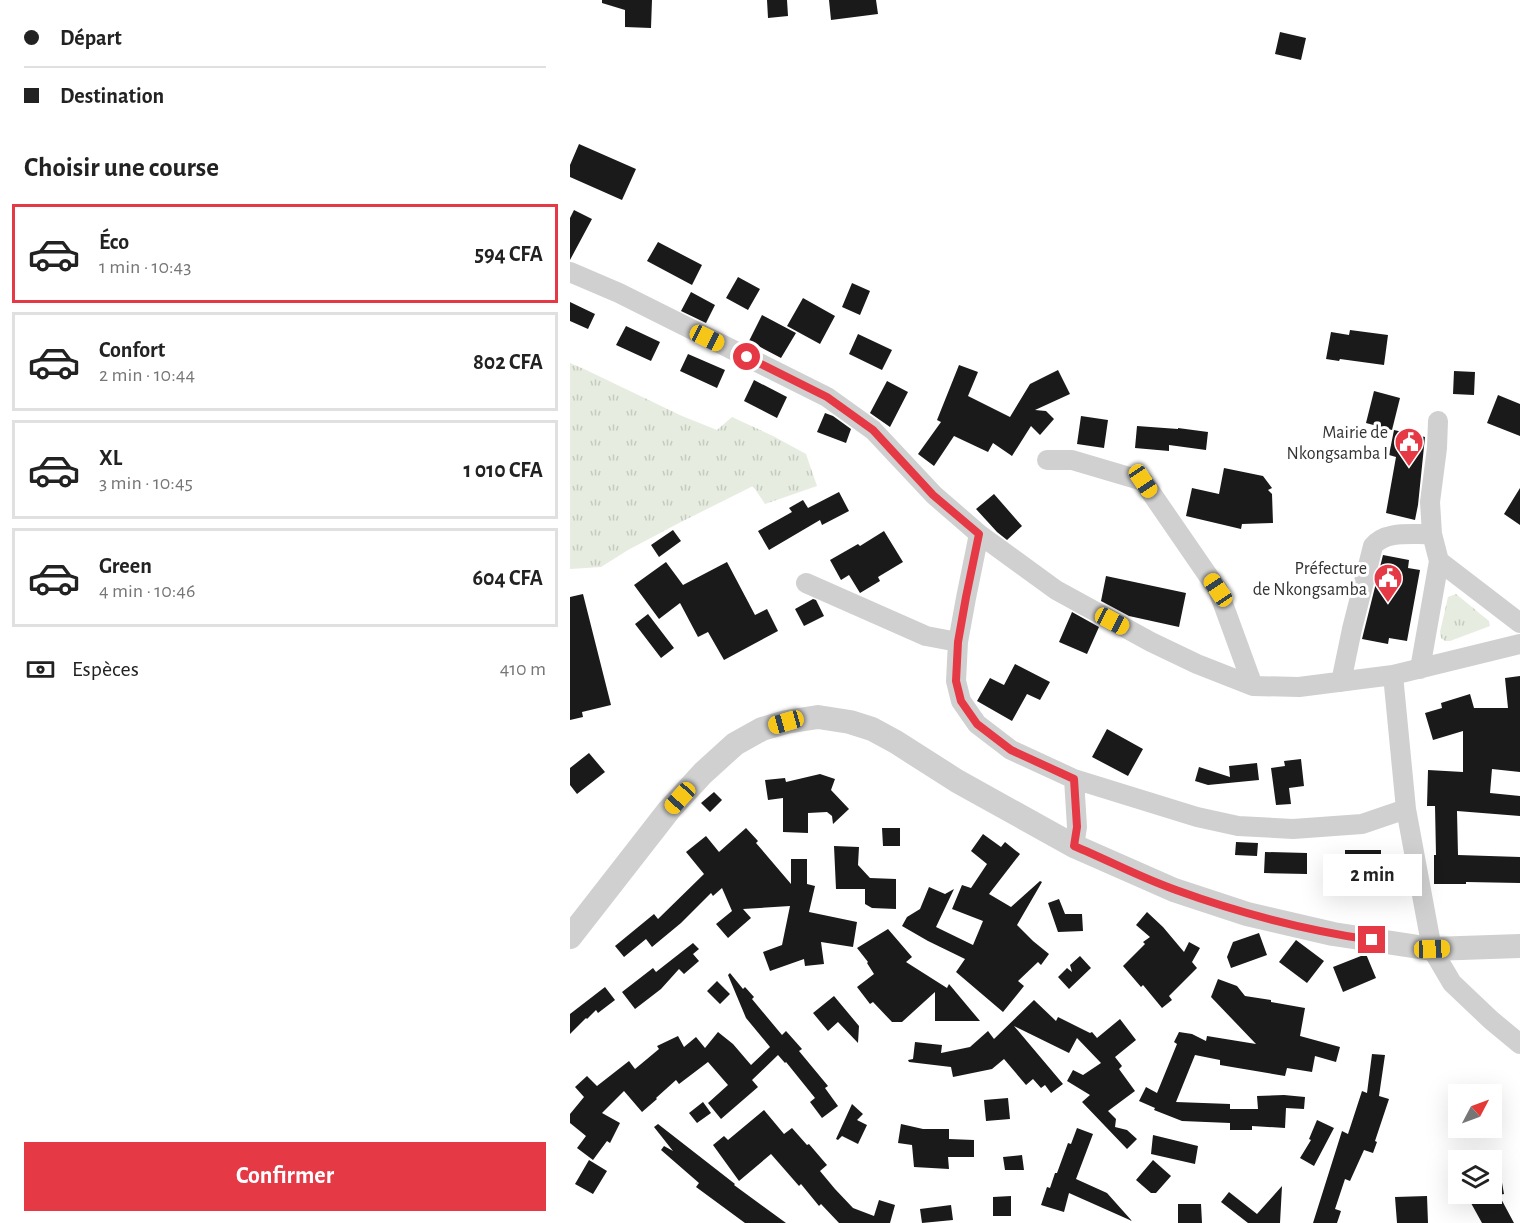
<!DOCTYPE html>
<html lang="fr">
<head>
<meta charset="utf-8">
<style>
	body { margin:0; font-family:"Alegreya Sans",sans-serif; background:#f2f2f2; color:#222; height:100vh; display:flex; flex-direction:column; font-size:22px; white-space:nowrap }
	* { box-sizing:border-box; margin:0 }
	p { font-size:20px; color:#767676 }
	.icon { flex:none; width:33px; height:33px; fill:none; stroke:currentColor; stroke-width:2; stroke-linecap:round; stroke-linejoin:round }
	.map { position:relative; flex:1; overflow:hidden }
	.sheet { display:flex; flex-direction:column; background:#fff; width:570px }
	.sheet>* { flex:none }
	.guide { display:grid; align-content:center; height:132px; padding:0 24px; background:#fff }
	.needle { width:39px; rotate:49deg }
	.tools { position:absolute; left:878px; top:1084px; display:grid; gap:12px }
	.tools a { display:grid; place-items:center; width:54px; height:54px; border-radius:0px; background:#fff; box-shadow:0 6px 24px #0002; font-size:30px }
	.end { position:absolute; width:27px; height:27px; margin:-14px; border:8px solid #e63946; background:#fff; box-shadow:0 0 0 3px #fff }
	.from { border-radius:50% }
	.bubble { position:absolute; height:42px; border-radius:0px; background:#fff; box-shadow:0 6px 24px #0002; font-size:20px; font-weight:600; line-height:42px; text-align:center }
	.car { position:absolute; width:18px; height:36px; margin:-18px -9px; border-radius:8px; box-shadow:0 0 4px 2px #0007; background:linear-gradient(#f5c518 24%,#345 0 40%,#f5c518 0 76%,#345 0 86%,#f5c518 0) }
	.guide b { display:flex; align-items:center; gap:21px; height:57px; font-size:22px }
	.guide b+b { border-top:2px solid #e0e0e0 }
	.guide i { width:15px; height:15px; background:#222 }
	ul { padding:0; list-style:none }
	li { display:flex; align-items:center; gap:18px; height:99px; margin:0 12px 9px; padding:0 12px; border:3px solid #e0e0e0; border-radius:0px }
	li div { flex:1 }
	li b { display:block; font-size:22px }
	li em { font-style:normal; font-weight:600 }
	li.selected { border-color:#e63946 }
	li>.icon { width:54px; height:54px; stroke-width:1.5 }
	h2 { padding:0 24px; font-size:27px; line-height:72px }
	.pay { display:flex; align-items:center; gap:15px; height:66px; padding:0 24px; font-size:22px }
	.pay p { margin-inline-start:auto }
	.primary-button { display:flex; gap:12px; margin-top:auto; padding:12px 24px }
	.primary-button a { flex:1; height:69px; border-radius:0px; background:#e63946; color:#fff; font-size:24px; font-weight:600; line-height:69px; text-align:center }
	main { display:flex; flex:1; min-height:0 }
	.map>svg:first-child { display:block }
</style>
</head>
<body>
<main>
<section class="sheet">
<div class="guide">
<b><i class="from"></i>Départ</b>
<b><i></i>Destination</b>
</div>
<h2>Choisir une course</h2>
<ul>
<li class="selected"><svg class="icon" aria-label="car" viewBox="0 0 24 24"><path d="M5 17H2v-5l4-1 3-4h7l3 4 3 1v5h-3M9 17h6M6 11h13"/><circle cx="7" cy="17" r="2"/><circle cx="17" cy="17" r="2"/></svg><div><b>Éco</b><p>1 min · 10:43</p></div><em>594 CFA</em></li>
<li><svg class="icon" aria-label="car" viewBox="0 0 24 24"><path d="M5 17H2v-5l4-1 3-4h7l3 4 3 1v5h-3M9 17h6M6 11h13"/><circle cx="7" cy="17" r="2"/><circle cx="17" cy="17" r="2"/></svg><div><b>Confort</b><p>2 min · 10:44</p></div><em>802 CFA</em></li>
<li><svg class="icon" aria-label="car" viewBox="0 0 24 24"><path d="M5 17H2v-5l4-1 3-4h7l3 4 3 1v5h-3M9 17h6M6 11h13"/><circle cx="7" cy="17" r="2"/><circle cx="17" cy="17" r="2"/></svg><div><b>XL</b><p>3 min · 10:45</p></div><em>1 010 CFA</em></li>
<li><svg class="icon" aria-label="car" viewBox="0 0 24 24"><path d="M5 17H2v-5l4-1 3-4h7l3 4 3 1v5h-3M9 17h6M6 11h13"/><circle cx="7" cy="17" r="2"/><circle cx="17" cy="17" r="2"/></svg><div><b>Green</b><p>4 min · 10:46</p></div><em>604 CFA</em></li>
</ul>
<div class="pay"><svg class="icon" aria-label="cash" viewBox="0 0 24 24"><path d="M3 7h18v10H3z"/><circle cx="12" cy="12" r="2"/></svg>Espèces<p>410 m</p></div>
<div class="primary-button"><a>Confirmer</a></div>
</section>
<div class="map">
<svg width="950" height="1223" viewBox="0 0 950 1223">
	<defs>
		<pattern id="grass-tufts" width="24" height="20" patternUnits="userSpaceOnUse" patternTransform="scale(1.5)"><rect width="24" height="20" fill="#e6ecdf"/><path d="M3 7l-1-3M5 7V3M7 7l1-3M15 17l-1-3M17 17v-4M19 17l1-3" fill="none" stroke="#c6cbc0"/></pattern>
	</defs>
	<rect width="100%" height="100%" fill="#fff"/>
	<path fill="url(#grass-tufts)" d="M0 363 14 369 112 416 147 430 162 417 203 436 236 454 247 486 195 504 183 486 109 523 58 550 31 567 0 569Z
		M886 594 919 621 920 626 880 641H875L871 638 870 632 878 597Z"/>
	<path fill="#1a1a1a" d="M32 0H82L81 28 55 27V10L32 3Z
		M197 0H217L218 16 198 18Z
		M259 0H306L308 14 261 20Z
		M710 32 736 38 731 60 705 54Z
		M9 144 66 169 52 200 0 177V165Z
		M4 210 22 219 0 260V218Z
		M88 242 132 265 122 285 77 261Z
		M168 277 190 289 178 310 156 298Z
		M282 283 300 291 290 315 272 307Z
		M121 292 145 305 136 323 111 311Z
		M233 298 265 316 250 344 217 326Z
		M0 302 25 314 18 329 0 321Z
		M192 315 226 333 211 358 179 341Z
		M56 326 90 342 81 361 46 345Z
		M780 330 818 335 814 365 770 359 769 361 756 359 761 332 779 335Z
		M288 334 322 350 312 370 279 354Z
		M118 354 155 370 147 388 110 371Z
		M389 365 408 372 398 396 440 417 460 384 488 370 500 394 465 410 476 411 484 419 470 435 461 426 442 456 423 443 418 452 384 436 364 466 348 454 371 422 367 420Z
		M884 371 905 372 904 395 883 394Z
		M184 380 217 397 207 418 174 401Z
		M317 381 338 392 320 427 300 413Z
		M804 391 830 398 822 430 796 423Z
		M928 395 950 404V436L917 423Z
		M255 413 263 416 281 429 276 443 247 432Z
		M511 416 538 420 534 448 507 444Z
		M567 426 608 429V428L638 432 636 450 599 445V451L565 448Z
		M824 430 855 437 848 505 845 520 816 513 826 457 819 455Z
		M654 468 693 476 702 488 698 490 702 494 703 523 672 524 671 529 616 516 622 488 649 494Z
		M950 488V525L934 514Z
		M269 492 279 511 252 525 250 520 199 550 188 531 222 512 219 508 233 500 238 508Z
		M424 494 452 526 437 540 427 532 406 509Z
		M103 530 111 541 89 557 81 545Z
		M314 531 333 562 308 577 310 581 290 593 279 575 271 580 260 560 288 544 290 546Z
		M813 555 839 560 838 568 850 570 837 641 819 638 818 644 792 639Z
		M96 562 113 585 157 562 185 615 197 609 208 631 154 660 138 632 128 637 110 603 89 619 64 585Z
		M536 576 616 593 609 627 559 616 531 601Z
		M13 594 41 705 12 712 13 717 0 720V597Z
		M243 599 246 600 254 616 234 626 225 609Z
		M502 612 529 627 517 654 489 642Z
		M78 614 104 648 91 658 65 624Z
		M445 664 480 682 470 700 457 694 442 721 407 701 420 678 434 685Z
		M950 676V772L922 769 920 793 950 796V816L887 811 888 855 950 857V883L896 882V884H864V855H866L865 806H857L858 770 893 772V731L863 740 855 713 872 708 871 703 900 694 904 708H938L935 678Z
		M537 729 573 749 558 776 522 757Z
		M19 753 35 772 7 794 0 785V768Z
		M731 759 734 786 719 788 721 804 706 805 701 768 715 766 714 761Z
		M687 763 689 780 638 785 625 781 629 767 660 777 659 766Z
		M250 774 265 779 261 790 279 809 263 824 262 816 257 812 238 813V833L213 832V798L198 800 195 780 215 778 216 782Z
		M144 792 152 800 140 812 131 803Z
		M176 828 188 841 186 843 221 884V859H237V884L245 886 239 912 287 922 283 947 251 942 254 964 235 966 234 959 200 971 193 952 212 945 220 906 173 909 181 918 158 938 146 924 162 911 152 888 143 896 141 893 111 923 82 947 76 939 54 957 45 946 84 914 88 919 134 874 116 852 136 836 149 852Z
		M312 828H330V846H313Z
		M413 834 431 847 435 842 450 854 419 894 441 907 470 881 472 882 447 925 463 941 479 954 471 965 468 962 448 981 454 986 433 1012 386 972 395 959 358 941 332 926 337 917 350 909 359 887 375 894 384 889 366 927 403 945 413 921 382 909 392 885 401 888 417 864 401 851Z
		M666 842 688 843 687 856 665 855Z
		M264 846 289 847 288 865 300 878 326 879V909L302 908 295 904V889H266Z
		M775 850H811V881L775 880Z
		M695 852 737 853V874L694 873Z
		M489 899 495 914H512L513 931 488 932 478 903Z
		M577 912 593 927 614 952 619 942 630 948 622 962 627 968 599 996 602 1000 592 1008 573 985 571 987 553 966 575 944 573 942 580 937 566 925Z
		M318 929 342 957 336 962 377 988 379 984 410 1021H365V992L332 1022H322L303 1002 300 1004 287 987 304 974 297 963 298 962 287 948Z
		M689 933 697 955 661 968 657 957 663 942Z
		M726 940 754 961 737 983 709 962Z
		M123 943 129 949 123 954 129 961 114 974 109 969 91 989 65 1009 52 992 83 968 86 972Z
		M796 954 806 978 773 992 763 967Z
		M510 956 521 968 499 989 488 977 497 968 502 972 500 965Z
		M160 973 173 989 175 987 184 997 182 999 212 1035 216 1031 232 1049 229 1051 258 1086 255 1088 268 1106 252 1118 240 1102 245 1098 216 1062 215 1063 208 1055 182 1080 188 1087 151 1119 138 1103 158 1085 138 1062 109 1084 106 1080 86 1098 87 1099 72 1112 54 1091 32 1113 50 1123 40 1143 37 1141 23 1160 7 1148 16 1136 0 1123V1114L14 1097 5 1087 17 1076 27 1086 59 1061 65 1069 89 1049 87 1046 108 1036 114 1047 126 1037 135 1048 148 1032 163 1044 181 1065 200 1047 176 1018 158 975Z
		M648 979 667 986 675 996 701 1000V1002L735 1008 730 1036 770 1047 766 1062 745 1056 742 1072 717 1068 715 1076 650 1065V1060L625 1055 606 1102 660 1104V1109H688L687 1096 714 1095 735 1097 734 1109 716 1108 715 1128 682 1126V1130H660V1123L612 1121 584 1110 585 1108 569 1101 576 1087 587 1093 607 1044 604 1042 609 1032 622 1034 636 1041 637 1036 686 1044 641 997Z
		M147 981 160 994 150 1004 137 991Z
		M35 987 45 1000 28 1013 26 1010 17 1019 16 1018 0 1034V1014Z
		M264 996 289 1026 288 1043 268 1022 258 1031 243 1013Z
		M464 1000 486 1021 488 1017 520 1033 522 1032 527 1038 550 1019 566 1040 545 1057 552 1066 549 1069 565 1091 538 1111 546 1119 545 1127 557 1130 567 1139 557 1149 512 1102 520 1095 497 1081 503 1070 513 1075 531 1063 507 1038 499 1053 444 1026 493 1084 481 1093 475 1085 471 1088 463 1079 456 1085 434 1059 422 1069 383 1077 381 1067 339 1062 338 1060 343 1059 345 1042 372 1045 371 1053 400 1047 418 1031 424 1039Z
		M802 1054 815 1055 809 1096 819 1099 805 1141 807 1142 803 1153 794 1150 780 1181 775 1179 765 1209 771 1211 767 1223H743L772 1131 778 1134 792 1091 797 1093Z
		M438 1098 440 1119 416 1121 414 1100Z
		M133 1102 141 1113 127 1123 119 1113Z
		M282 1104 293 1114 287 1120 297 1125 288 1144 272 1136 268 1140 266 1139Z
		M194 1110 214 1134 222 1128 237 1145 239 1144 257 1165 250 1171 265 1189 283 1208 304 1216 309 1200 325 1205 320 1223H269L251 1204 249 1206 231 1184 229 1186 201 1154 169 1181 143 1145 154 1136 158 1140Z
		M747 1120 764 1128 744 1166 730 1158 741 1140 739 1139Z
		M88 1124 165 1184 164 1185 216 1223H175L126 1187 129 1183 91 1150 94 1146 103 1151 84 1127Z
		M331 1124 353 1129H379V1139L404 1140V1157H378L379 1169 344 1167 342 1145 328 1143Z
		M507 1128 523 1134 506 1179 537 1193 562 1221 499 1193 494 1212 471 1205 477 1187 480 1188 485 1173H487L498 1143 501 1144Z
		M583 1135 628 1146 625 1164 581 1154Z
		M452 1155 454 1170H435L433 1157Z
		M19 1160 37 1171 23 1194 5 1184Z
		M583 1160 601 1176 586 1193H581L566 1180Z
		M921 1160H928L934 1194 929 1195 944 1223H912L896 1194H921Z
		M712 1186 710 1223H678L651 1202 659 1192 687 1214Z
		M441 1196V1216H423V1197Z
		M857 1196 858 1223H827L825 1197Z
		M608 1204H631L632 1223H608Z
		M381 1205 383 1220 352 1223 350 1209Z"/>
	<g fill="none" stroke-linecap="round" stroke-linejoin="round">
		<path stroke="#d0d0d0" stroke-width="20" d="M0 272 49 293 257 397 303 430 364 495 409 534 486 590 581 642 627 664 683 686 729 687 823 675 950 644
			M477 460H502L573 481 648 590 683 686
			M409 534 396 598 388 642 386 681 391 701 407 724 441 750 504 779 627 817 668 826 723 829 792 824 836 809
			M869 561 950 623
			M236 583 356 636 388 642
			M850 669 869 561 862 534 860 502 867 448 868 421
			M823 675 836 809 862 949 882 983 921 1020 950 1044
			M771 682 782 629 803 546C816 530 843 535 862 534
			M504 779 507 827 504 846"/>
		<path stroke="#d0d0d0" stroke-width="24" d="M0 937 99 810 133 773 165 744 192 729 216 722 248 717 280 722 302 729 326 742 387 781 504 846 604 890 677 914 763 934 862 949 950 946"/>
	</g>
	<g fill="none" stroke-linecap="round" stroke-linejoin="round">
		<path stroke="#e63946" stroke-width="8" d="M177 357 257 397 303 430 363 495 409 534 396 597 388 642 386 681 391 701 407 724 441 750 504 779 507 827 504 846C538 860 571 878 606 890 669 913 735 930 802 940"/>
	</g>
	<defs>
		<g id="civic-pin" transform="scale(1.5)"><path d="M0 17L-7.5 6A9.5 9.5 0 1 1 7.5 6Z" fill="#e63946" stroke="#fff"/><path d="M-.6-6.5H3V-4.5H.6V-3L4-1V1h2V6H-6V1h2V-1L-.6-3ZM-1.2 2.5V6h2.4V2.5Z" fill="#fff"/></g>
	</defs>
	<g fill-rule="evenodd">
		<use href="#civic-pin" x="839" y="442"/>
		<use href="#civic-pin" x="818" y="578"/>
	</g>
	<g text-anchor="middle" stroke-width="6" stroke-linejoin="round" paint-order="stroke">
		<g font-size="18" fill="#333" stroke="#fff" text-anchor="end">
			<text x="818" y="438">Mairie de<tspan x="818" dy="21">Nkongsamba I</tspan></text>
			<text x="797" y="574">Préfecture<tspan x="797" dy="21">de Nkongsamba</tspan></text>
		</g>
	</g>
</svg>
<div class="tools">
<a><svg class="needle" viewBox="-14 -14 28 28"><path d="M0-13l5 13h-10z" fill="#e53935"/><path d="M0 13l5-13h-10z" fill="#767676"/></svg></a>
<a><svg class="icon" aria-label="layers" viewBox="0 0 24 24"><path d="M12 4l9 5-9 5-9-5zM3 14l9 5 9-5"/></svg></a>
</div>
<i class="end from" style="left:177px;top:357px"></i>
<i class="end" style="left:802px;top:940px"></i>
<div class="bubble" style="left:753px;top:854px;width:99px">2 min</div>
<i class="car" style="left:137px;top:338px;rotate:116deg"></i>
<i class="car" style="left:573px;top:481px;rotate:146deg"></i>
<i class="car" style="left:648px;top:590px;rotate:326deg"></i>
<i class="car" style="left:542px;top:621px;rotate:118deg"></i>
<i class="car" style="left:216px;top:722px;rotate:254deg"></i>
<i class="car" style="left:110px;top:798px;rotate:222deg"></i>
<i class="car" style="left:862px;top:949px;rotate:88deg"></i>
</div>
</main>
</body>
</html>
